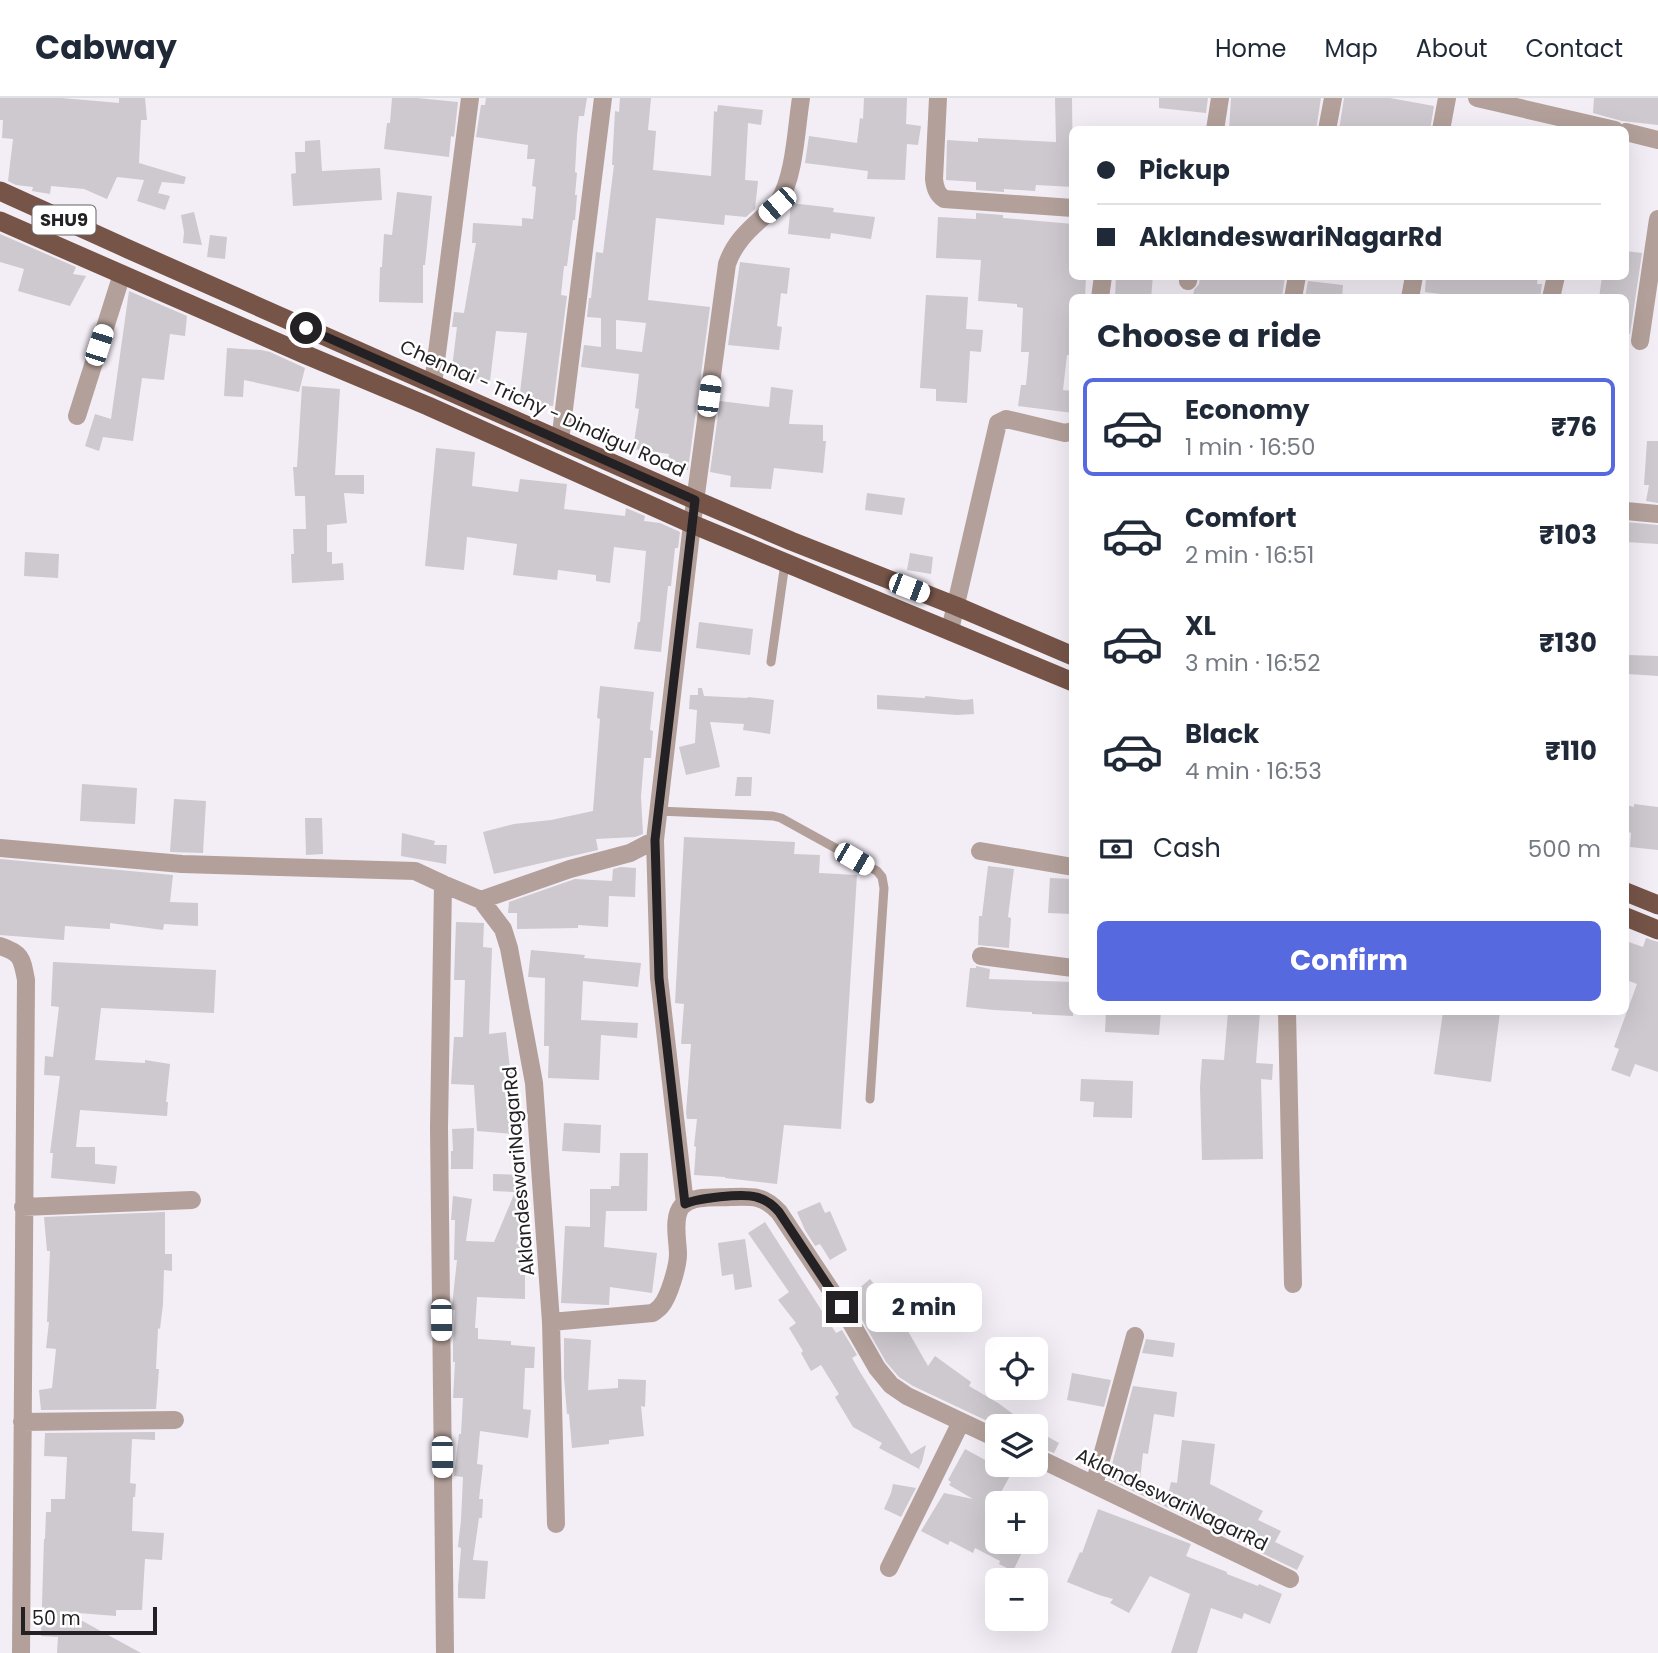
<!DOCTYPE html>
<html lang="en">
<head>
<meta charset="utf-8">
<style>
	body { margin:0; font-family:Poppins,sans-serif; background:#f6f6f7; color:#1f2937; height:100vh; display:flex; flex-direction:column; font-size:26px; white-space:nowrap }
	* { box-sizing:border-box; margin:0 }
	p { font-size:23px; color:#747a83 }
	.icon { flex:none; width:38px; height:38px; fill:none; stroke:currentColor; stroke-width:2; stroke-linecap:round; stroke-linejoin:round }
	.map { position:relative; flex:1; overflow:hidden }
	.side { position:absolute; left:1069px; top:196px; width:560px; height:721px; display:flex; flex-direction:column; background:#fff; border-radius:10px; box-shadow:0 7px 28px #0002 }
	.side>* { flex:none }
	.hud { position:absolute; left:1069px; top:28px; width:560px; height:154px; border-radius:10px; box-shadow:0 7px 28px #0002; display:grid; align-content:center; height:154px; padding:0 28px; background:#fff }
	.tools { position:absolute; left:985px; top:1239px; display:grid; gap:14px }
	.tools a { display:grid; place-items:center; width:63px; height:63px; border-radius:10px; background:#fff; box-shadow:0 7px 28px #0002; font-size:35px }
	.scale { position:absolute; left:21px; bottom:18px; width:136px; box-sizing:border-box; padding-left:7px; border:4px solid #232124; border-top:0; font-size:19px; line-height:24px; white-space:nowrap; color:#232124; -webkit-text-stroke:5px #fff; paint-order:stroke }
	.end { position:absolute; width:32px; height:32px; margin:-16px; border:9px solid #232124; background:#fff; box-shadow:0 0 0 4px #fff }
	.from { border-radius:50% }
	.bubble { position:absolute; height:49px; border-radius:10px; background:#fff; box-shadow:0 7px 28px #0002; font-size:23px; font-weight:700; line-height:49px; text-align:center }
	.car { position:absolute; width:21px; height:42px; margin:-21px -10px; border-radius:9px; box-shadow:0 0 5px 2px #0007; background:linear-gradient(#fff 24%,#345 0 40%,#fff 0 76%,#345 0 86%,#fff 0) }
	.hud b { display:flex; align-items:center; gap:24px; height:66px; font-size:26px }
	.hud b+b { border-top:2px solid #e0e1e3 }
	.hud i { width:18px; height:18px; background:#1f2937 }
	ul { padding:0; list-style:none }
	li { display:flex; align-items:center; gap:21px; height:98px; margin:0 14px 10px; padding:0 14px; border:4px solid transparent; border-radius:10px }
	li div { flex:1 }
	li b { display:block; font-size:26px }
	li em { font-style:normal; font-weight:700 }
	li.on { border-color:#5669df }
	li>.icon { width:63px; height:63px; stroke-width:1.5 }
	h2 { padding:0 28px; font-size:32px; line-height:84px }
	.pay { display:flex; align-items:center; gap:18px; height:77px; padding:0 28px; font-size:26px }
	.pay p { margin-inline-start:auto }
	.cta { display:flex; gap:14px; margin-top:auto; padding:14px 28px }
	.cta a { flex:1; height:80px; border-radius:10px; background:#5669df; color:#fff; font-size:28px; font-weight:700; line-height:80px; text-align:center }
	header { display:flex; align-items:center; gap:42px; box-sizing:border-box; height:98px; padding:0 35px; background:#fff; border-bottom:2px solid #e0e1e3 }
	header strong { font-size:33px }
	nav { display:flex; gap:38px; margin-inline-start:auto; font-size:24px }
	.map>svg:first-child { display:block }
</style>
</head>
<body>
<header>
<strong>Cabway</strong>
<nav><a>Home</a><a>Map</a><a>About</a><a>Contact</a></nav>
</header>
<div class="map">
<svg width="1658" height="1555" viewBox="0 0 1658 1555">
	<rect width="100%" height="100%" fill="#f3edf5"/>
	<path fill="#cec8cf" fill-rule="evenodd" d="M0 0H62L119 5V0H145L147 22H141L139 65 186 79 184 86 162 84 158 95 170 98 165 112 137 103 144 82 117 79 107 101 84 91 51 88 50 96 32 93 33 89 16 87 8 83 13 41 2 40 3 22H0Z
		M392 0H417L458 4 454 39 451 38 449 59 384 51 387 25H390Z
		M486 0H587L584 18H579L577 37 575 74 577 75 575 97H577L575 122H573L567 168H564L561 197 567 198 553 308 523 305 524 295H520L527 235 496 233 490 283 451 278 457 229H452L454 214 464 215 476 145H472L473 125 522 128V120L533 121 536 89 532 88 535 61H527L528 47 476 39 481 7H485Z
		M620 0H651L648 32 656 33 653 72 711 78 714 13 717 14 718 7 763 12 761 27 748 25 745 82 758 83 755 111 746 119 725 117 724 127 656 120 648 202 710 209 688 372 667 369 669 356 633 351 639 311 635 310 639 276 581 269 584 247 601 249V220L587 219 589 200H591L596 154 603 155 614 67H612L615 13 619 14ZM616 222 646 225 642 254 616 251Z
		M864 0H907L906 26 921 28 918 47 907 46 905 82 867 81 868 73 805 65 809 38 857 45 860 20 863 21Z
		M1055 0H1072L1073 89 1036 87 1035 93 1004 91V94L976 92V84L946 82 947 42 978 44V40L1056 44Z
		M1159 0H1208L1206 15 1159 10Z
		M1231 0H1321L1316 32H1229Z
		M1344 0H1390L1434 8 1430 32H1339Z
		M1594 0H1658V27L1622 23 1593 15Z
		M320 42 322 73 380 70 382 102 293 108 291 76 296 75 295 54H305V43Z
		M397 94 432 98 425 167H423V205L379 204 380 169H382L384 136 392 137Z
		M791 105 834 110 833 114 875 119 871 141 831 135 830 141 788 136Z
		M194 114 202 147 183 145 184 134 181 117Z
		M976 115 1003 117V120L1073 126V178H1086L1085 200H1073V257H1067L1063 292 1073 293V315L1018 308 1021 287H1026L1029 254H1021L1023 210 1017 209V206L978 203 981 162 936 160 938 119 976 121Z
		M0 136 76 169 73 176 86 178 70 208 18 193 24 171 0 164Z
		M210 137 227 139 225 161 207 159Z
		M1626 153 1642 155 1630 236 1626 235V200H1599L1602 178H1626Z
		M740 164 790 170 787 196 781 195 777 228 782 229 779 252 728 247Z
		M1116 178H1153L1151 200H1115Z
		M1200 178H1285L1282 200H1204L1193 198 1194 192 1199 186Z
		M1426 178H1538L1537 186H1542L1540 200H1472L1425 194Z
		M1308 183 1343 187 1342 200H1305Z
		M129 193 187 218 185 238 170 236 164 282 142 280 133 343 103 339 99 353 85 348 95 316 111 321Z
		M926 197 968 199 966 231 983 232 981 254 970 253 967 305 936 303V291L920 290Z
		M227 250 261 252 270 254 305 270 299 294 244 282 243 299 224 298Z
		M302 288 340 291 335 377H364V396L344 395 347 425 327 427V454H332V466L343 465 344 482 292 485 291 456H294L293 431H306L305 398H295L293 369H297Z
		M771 289 793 292 789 326 823 327V343H826L823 375 774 370 771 391 730 389 731 378 710 374 720 303 769 309Z
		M1647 343H1658V405L1646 403 1649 387H1644Z
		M436 350 475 354 472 388 518 394 520 381 567 386 564 411 625 418 626 410 645 418 644 423 660 425 680 434 678 450H675L671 488H668L661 554 634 551 638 524H640L646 453 614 449 610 485 596 483V477L558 472 557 482 513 477 517 446 467 439 464 472 425 468Z
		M867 395 905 400 902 417 865 412Z
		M1626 424 1658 427V446L1626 444Z
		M25 454 59 456 58 480 24 478Z
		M910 455 933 459 931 476 907 472Z
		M699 524 753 531 750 557 696 550Z
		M1628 557 1658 558V578L1627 576Z
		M600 588 654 594 650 632 653 633 651 660H644L641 699 643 736 635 739 596 741 598 752 494 776 483 734 514 726 551 722 593 713 600 621 597 620Z
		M698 590H702L704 598 747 600 748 599 774 602 770 636 743 632 744 626 710 624 720 669 686 677 679 649 695 645 697 612 689 611 690 597H698Z
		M877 597 925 600V598L965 602 973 601 974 616 957 617 877 611Z
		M737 679H752L751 698H735Z
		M82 686 137 690 135 726 80 723Z
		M174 701 206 703 203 755 170 754Z
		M1634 706 1658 709V752L1630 749 1631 735 1626 733V707L1634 709Z
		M305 720H322L323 756 306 757Z
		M402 735 435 743 434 747H447L446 766 401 758Z
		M684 739 795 744 794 756 820 757 819 775 857 777 841 1031 784 1027 777 1086 725 1080V1079L694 1077 696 1049 694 1048 697 1021H687L686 1015 691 946H681L684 906 675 905Z
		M0 761 173 777 170 804 198 805V828L164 826 163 832 110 825V831L65 828 64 842 0 837Z
		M988 768 1014 771 1008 819 1011 820 1009 850 978 847 979 818H982Z
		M621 769 636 770 635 799 609 798 608 829 578 827V830L517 831V815H508L509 804 575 781 612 783 613 771Z
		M1050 780 1073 781 1071 816 1048 815Z
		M456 824 484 825 483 849 492 850 489 936 506 934 510 972H516L518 1003H514L512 1036 477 1033 474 987 451 986 454 939H463L465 882H454Z
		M1646 840 1658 844V974L1635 966 1630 979 1611 972 1619 951 1614 949 1637 886 1626 882V843L1643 849Z
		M531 852 585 857 584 860 641 865 638 889 583 883 581 922 638 925 637 940 601 937 599 982 548 980 549 948H544L545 880 528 879Z
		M53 864 216 872 214 915 101 910 95 962 145 965V962L170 966 166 1004H168L167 1018 80 1012 76 1049H95V1066L117 1068 115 1086 51 1080 53 1055H50L60 978 44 977 45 958 53 959 59 909 51 908Z
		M976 868 990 871 989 881 1073 884V918L1032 916V914L994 912 966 909 970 870H976Z
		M1106 914H1161L1159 937 1105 934Z
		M1228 914H1260L1256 965 1273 966 1272 982 1261 981 1263 1061 1202 1062 1200 989 1202 961 1224 962Z
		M1443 914H1500L1491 984 1434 976Z
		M1081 981 1133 983 1132 1020 1093 1019 1094 1004 1080 1003Z
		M564 1025 601 1027 600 1055 562 1053Z
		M474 1030 473 1071H451V1053H453L452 1031Z
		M620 1055H648L647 1113H606L604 1149 657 1155 652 1195 610 1189 609 1207 561 1205 565 1128 590 1129V1091H611V1088H619Z
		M523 1075 525 1076 523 1109 530 1111 516 1146H522L520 1177H525V1201L477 1199 475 1230H478V1241L511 1243V1247L535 1249 534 1270H525L523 1311 531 1312 528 1340 480 1333 477 1366 483 1367 479 1401H483L482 1420H479L473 1462 488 1463 485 1501 458 1500V1489L461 1450 458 1449 461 1422 463 1379 454 1378 459 1336H461L463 1300H453L455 1264H453V1245L455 1212H452V1208L457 1162H454L455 1122H451L453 1098 472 1101 466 1143 494 1144 515 1094 493 1093V1076L523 1077Z
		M820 1104 825 1115 830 1113 847 1152 830 1162 820 1146 815 1148 805 1132 797 1114Z
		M165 1114V1156H172V1173L164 1172 163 1206 160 1231 158 1230 156 1271H159L156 1311 41 1312 39 1292 52 1290 56 1251 46 1250 49 1224H47L50 1153H47L44 1119Z
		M765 1124 836 1235 842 1232 857 1257 852 1260 860 1274 911 1356 926 1347 922 1364 919 1370 921 1372 879 1350 882 1345 853 1329 835 1299 839 1296 821 1267 811 1273 801 1255 803 1253 789 1230 796 1225 778 1202 789 1194 748 1135Z
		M745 1141 752 1189 735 1192 733 1176 722 1178 718 1145Z
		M870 1181 897 1214 928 1268 935 1258 971 1284 969 1288 998 1305 1030 1328H998L913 1288 899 1279 886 1264 849 1199Z
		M564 1240 591 1242 588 1292 618 1290V1281L646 1282 645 1309 641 1308 644 1338 609 1342V1346L572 1350 569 1316H567L564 1279Z
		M1146 1241 1175 1245 1173 1259 1142 1255Z
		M1072 1275 1111 1282 1104 1309 1067 1302Z
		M1133 1288 1177 1294 1174 1319 1154 1316 1148 1356 1143 1355 1140 1382 1168 1397 1171 1384 1177 1385 1182 1342 1215 1346 1210 1386 1263 1413 1258 1422 1281 1433 1275 1444 1304 1458 1297 1472 1108 1381Z
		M1036 1332 1059 1345 1054 1355 1036 1348Z
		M155 1334V1342L132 1341 130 1385 136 1386 135 1399H133L132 1433 164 1435 162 1462 145 1461 142 1512H116V1518L66 1514 141 1555H57L58 1539 41 1538 44 1441H45L46 1414H51V1401H65L67 1359 44 1358 45 1335Z
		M965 1351 1011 1376 990 1414 998 1418V1444H1027L1013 1473 999 1466 1000 1463 975 1450 973 1455 950 1443 948 1447 921 1433 944 1395 973 1401 949 1387 951 1384 948 1382Z
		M893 1386 916 1390 901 1419 884 1411 891 1395Z
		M1098 1411 1191 1446 1186 1458 1227 1474V1476L1258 1488 1259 1486 1282 1496 1270 1526 1244 1515 1242 1521 1211 1510 1197 1555H1171L1190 1496 1150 1478 1129 1515 1110 1505 1113 1501 1099 1497 1067 1484 1080 1454 1082 1455Z"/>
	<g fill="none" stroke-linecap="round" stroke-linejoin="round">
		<path stroke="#b3a09a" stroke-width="9" d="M771 564 785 465
			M658 713 773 718 781 720 877 773 882 779 884 790 870 1001"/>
		<path stroke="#b3a09a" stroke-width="18" d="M938 0 934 81C935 90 937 96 944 101L1073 110
			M1477 0 1615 32
			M1215 32 1220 0
			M1327 32 1333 0
			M1441 32 1447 0
			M1626 34 1658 42
			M1188 183 1189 178
			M1100 200 1103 178
			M1293 200 1297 178
			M1410 200 1414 178
			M1551 200 1556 178
			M1640 243 1658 121
			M433 286 470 0
			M77 318 122 176
			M560 343 603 0
			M1626 413 1658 416
			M950 532 998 325 1006 321 1065 335 1073 333
			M655 742 659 880 685 1106
			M0 750 182 766 415 773 443 786 439 1030 445 1555
			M980 753 1073 769
			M443 786 481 802 503 831 509 850 534 985 551 1224 556 1426
			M481 802 570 771 630 755 655 742 692 426 727 166C734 146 746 134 762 120 767 115 774 111 778 105 795 78 796 31 801 0
			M0 848C22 855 22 861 26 882L21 1555
			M981 858 1073 870
			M1287 914 1293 1186
			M23 1109 192 1102
			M551 1224 653 1215C656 1212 659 1211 661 1208 669 1199 678 1168 678 1156 678 1143 672 1119 682 1108 694 1097 715 1100 730 1099 752 1098 763 1097 779 1114L842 1209 877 1270 891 1287 907 1298 998 1341
			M22 1324 175 1322
			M1036 1359 1290 1481
			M1094 1387 1135 1238
			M889 1470 961 1324"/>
		<path stroke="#765448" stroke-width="19" d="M0 93 128 151 695 402 791 443 956 508 1073 558
			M0 123 304 256 428 308 692 426 1073 584
			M1626 794 1658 807
			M1626 819 1658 832"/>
	</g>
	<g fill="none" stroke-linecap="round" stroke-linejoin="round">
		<path stroke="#232124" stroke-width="9" d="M306 230 695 402 655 742 659 880 685 1106C698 1100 742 1095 756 1099 765 1101 773 1107 779 1114L842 1209"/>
	</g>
	<g text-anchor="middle" stroke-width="5" stroke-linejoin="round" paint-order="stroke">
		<rect fill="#fff" stroke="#656466" stroke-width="2" x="32.5" y="107.5" width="63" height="29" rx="5"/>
		<g font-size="18" font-weight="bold" fill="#232124">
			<text x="64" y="128">SHU9</text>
		</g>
		<g font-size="19" fill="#232124" stroke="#fff">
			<text transform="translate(543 310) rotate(24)" y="7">Chennai - Trichy - Dindigul Road</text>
			<text transform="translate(518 1073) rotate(-95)" y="7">AklandeswariNagarRd</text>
			<text transform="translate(1172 1401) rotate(26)" y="7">AklandeswariNagarRd</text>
		</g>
	</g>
</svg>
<div class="tools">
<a><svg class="icon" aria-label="locate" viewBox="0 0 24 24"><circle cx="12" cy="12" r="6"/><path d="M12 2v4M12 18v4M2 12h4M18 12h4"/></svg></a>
<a><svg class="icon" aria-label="layers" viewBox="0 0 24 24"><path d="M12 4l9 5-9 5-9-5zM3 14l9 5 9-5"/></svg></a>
<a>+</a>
<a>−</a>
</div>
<div class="scale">50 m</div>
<i class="end from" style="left:306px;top:230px"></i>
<i class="end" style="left:842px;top:1209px"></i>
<div class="bubble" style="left:866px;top:1185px;width:116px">2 min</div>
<i class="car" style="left:777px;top:107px;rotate:229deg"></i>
<i class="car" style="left:99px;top:247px;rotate:18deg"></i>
<i class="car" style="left:709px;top:298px;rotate:8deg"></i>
<i class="car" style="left:909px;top:490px;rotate:111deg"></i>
<i class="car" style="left:854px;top:761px;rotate:120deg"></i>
<i class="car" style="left:441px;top:1222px;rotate:179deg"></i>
<i class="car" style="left:442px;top:1359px;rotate:179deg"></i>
<div class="hud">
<b><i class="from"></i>Pickup</b>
<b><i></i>AklandeswariNagarRd</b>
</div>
<section class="side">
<h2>Choose a ride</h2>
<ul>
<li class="on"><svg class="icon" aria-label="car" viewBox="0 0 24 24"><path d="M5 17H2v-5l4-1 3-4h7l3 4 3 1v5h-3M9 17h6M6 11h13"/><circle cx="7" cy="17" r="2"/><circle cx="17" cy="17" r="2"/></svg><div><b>Economy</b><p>1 min · 16:50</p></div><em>₹76</em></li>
<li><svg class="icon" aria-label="car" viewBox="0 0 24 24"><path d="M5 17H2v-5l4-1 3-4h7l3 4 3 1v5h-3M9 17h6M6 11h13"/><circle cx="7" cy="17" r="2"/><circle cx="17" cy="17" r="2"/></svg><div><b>Comfort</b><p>2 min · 16:51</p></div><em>₹103</em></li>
<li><svg class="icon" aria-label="car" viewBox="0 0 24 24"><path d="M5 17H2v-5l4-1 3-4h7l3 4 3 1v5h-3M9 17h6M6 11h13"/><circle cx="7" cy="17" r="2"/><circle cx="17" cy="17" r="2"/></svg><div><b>XL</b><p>3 min · 16:52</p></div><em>₹130</em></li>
<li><svg class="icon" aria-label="car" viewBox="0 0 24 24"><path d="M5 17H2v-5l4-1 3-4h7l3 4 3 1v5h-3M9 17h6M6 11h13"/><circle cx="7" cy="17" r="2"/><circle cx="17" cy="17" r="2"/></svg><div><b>Black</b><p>4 min · 16:53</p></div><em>₹110</em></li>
</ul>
<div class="pay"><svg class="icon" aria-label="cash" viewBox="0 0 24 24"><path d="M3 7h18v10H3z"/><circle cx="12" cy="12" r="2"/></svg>Cash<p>500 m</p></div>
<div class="cta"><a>Confirm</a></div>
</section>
</div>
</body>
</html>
